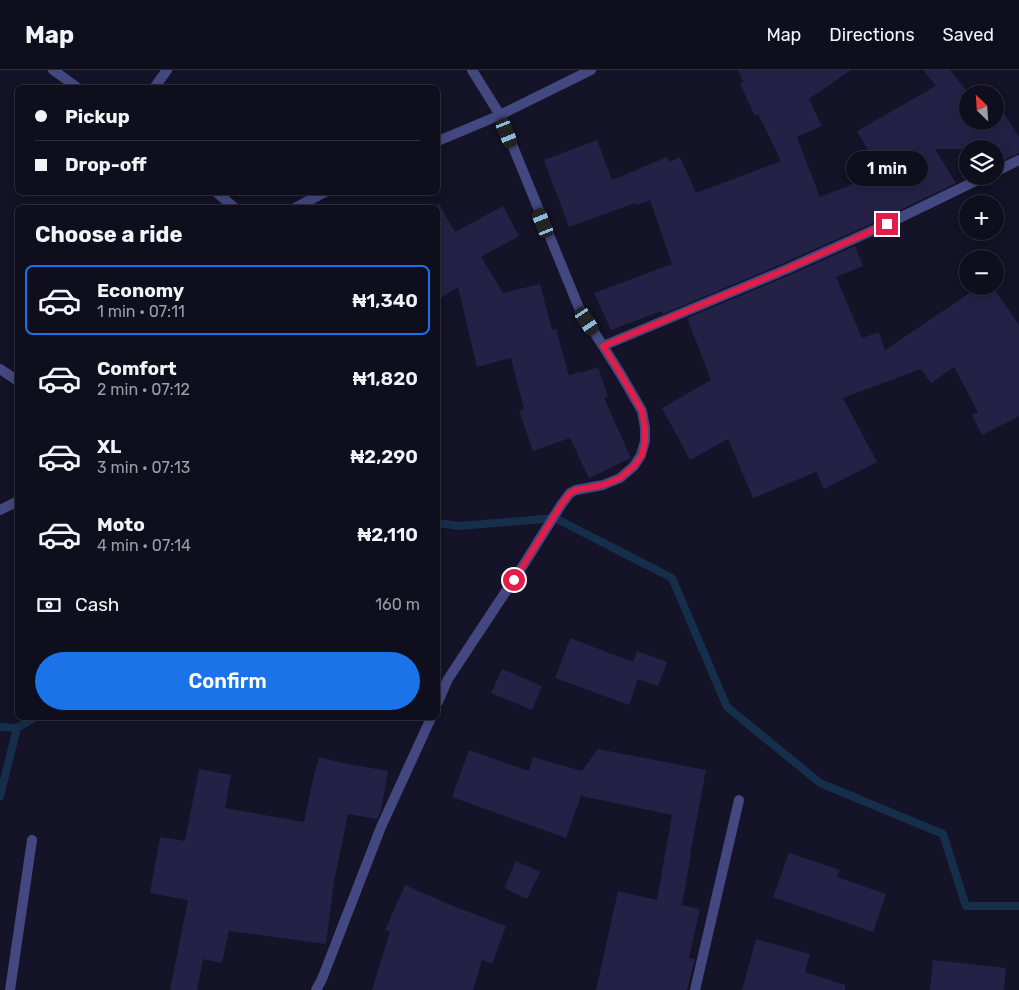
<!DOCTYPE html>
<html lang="en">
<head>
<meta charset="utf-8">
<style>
	body { margin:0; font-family:Rubik,sans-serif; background:#1d1c2a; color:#f1f3f6; height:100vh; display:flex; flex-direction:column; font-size:19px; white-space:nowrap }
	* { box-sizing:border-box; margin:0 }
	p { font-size:16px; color:#9b9ca4 }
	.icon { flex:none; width:28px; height:28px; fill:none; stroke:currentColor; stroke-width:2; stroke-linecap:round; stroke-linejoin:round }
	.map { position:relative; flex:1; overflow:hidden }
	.drawer { position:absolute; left:15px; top:135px; width:425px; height:515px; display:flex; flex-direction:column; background:#0f0e1d; border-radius:8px; box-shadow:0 2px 12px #0003,0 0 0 1px #2f2e3b }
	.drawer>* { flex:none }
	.hud { position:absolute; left:15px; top:15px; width:425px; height:110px; border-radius:8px; box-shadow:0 2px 12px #0003,0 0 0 1px #2f2e3b; display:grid; align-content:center; height:110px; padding:0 20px; background:#0f0e1d }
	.needle { width:32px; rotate:335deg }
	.buttons { position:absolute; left:959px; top:15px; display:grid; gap:10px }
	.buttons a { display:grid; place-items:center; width:45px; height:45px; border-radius:50%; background:#0f0e1d; box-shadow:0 2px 12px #0003,0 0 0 1px #2f2e3b; font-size:25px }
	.end { position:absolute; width:22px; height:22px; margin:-11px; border:6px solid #e11d48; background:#fff; box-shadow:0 0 0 2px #fff }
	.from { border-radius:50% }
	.bubble { position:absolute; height:35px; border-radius:18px; background:#0f0e1d; box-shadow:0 2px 12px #0003,0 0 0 1px #2f2e3b; font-size:16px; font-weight:600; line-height:35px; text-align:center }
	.car { position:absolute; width:15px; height:30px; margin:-15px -8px; border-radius:6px; box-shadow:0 0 4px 1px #0007; background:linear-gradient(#222 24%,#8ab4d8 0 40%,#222 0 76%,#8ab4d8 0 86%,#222 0) }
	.hud b { display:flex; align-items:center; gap:18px; height:48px; font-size:19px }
	.hud b+b { border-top:1px solid #2f2e3b }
	.hud i { width:12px; height:12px; background:#f1f3f6 }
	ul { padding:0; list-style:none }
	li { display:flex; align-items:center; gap:15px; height:70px; margin:0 10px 8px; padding:0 10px; border:2px solid transparent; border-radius:8px }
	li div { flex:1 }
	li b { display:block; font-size:19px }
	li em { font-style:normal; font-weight:600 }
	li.active { border-color:#1a73e8 }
	li>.icon { width:45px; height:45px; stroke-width:1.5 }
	h2 { padding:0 20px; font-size:22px; line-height:60px }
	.pay { display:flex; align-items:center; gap:12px; height:55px; padding:0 20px; font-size:19px }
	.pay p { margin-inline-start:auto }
	.cta { display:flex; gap:10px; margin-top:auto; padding:10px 20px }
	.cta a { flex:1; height:58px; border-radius:30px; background:#1a73e8; color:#fff; font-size:20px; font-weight:600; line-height:58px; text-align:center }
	header { display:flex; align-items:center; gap:30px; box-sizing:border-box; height:70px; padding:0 25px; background:#0f0e1d; border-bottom:1px solid #2f2e3b }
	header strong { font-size:24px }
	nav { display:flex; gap:28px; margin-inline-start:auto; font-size:18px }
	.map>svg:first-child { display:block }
</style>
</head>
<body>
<header>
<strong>Map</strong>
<nav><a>Map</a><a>Directions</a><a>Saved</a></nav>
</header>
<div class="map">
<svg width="1019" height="920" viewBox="0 0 1019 920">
	<rect width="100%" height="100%" fill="#141327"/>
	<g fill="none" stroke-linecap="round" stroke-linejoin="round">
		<path stroke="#152f4a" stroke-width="8" d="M438 453 460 456 555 448 672 508 727 637 820 713 943 764 966 836H1019
			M0 657 17 658 34 648
			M0 726 17 658"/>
	</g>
	<path fill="#242146" d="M738 0H851L809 29 822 56 797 67 820 127 848 116 880 102 857 61 936 16 923 0H950L969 24H968V51H995V31H996L1019 67V83L995 94V79H935L956 113 884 148 784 193 663 244 661 241 611 260 594 223 672 194 650 130 637 135 635 133 569 157 544 90 597 70 612 110 667 87 670 92 680 87 696 123 781 91 758 44 755 46 740 14 743 12Z
		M438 132 455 162 503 136 519 166 481 187 503 223 540 214 552 260 556 259 569 306 580 301 581 303 598 297 608 326 604 328 631 388 589 408 570 368 533 381 519 341 524 339 511 288 477 297 458 217 438 230Z
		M855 176 863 196 836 207 862 268 879 262 885 280 980 216H992L1019 255V346L982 365 972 345 978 342 954 297 931 313 921 299 843 328 877 392 824 419 816 402 753 428 728 369 690 390 662 338 711 310 687 248 790 205Z
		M570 568 633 592 637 581 667 592 658 616 638 609 629 635 555 608Z
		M502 599 542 616 532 640 491 623Z
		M598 679 706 700 690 784H691L682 835 700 839 689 888 695 889 687 920H596L618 821 657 830 672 745 581 726 566 768 452 727 469 680 529 701 533 687 582 701Z
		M319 687 342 693 388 701 381 741 377 749 348 744 334 812 326 874 229 861 222 893 203 889 197 920H170L188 830 150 823 160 767 185 771 199 699 231 705 225 738 304 752 313 709Z
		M789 783 840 800 837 807 886 824 873 862 773 827Z
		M516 791 540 802 527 829 504 818Z
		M405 815 453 836 506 856 492 894 482 890 473 920H372L390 862 385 860Z
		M756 869 810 884 805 902 845 915V920H742Z
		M933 890 1006 898 1004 920H930Z"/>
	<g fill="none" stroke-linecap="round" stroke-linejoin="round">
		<path stroke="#434881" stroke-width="10" d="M53 0 78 18
			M154 18 167 0
			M438 71 500 45 591 0
			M995 102 1019 90
			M216 122 235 138
			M295 138 325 122
			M603 276 787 199 887 154 986 106
			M0 299 18 311
			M0 440 18 431
			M438 632 448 609 524 494 561 435 570 423 576 420 603 415 620 408 634 396 641 385 645 371V358L642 341 620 303 579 238 500 45 472 0
			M10 920 32 770
			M316 920 322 909 381 757 431 648
			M695 920 739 730"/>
	</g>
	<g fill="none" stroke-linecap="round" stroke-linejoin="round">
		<path stroke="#e11d48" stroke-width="6" d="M514 510 561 435 570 423 576 420 603 415 620 408 634 396 642 385 645 371V358L642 341 620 303 603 276 787 199 887 154"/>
	</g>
</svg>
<div class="buttons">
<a><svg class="needle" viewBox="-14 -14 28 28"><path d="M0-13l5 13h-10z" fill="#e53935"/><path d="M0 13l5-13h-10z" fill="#9b9ca4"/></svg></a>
<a><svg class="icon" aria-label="layers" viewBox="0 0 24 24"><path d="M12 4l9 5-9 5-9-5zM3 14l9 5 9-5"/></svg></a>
<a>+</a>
<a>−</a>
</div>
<i class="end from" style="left:514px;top:510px"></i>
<i class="end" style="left:887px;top:154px"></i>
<div class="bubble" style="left:846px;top:81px;width:82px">1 min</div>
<i class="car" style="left:507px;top:63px;rotate:158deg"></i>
<i class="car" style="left:543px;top:153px;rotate:338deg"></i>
<i class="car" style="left:587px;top:251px;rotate:147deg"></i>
<div class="hud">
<b><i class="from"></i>Pickup</b>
<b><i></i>Drop-off</b>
</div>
<section class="drawer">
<h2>Choose a ride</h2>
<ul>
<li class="active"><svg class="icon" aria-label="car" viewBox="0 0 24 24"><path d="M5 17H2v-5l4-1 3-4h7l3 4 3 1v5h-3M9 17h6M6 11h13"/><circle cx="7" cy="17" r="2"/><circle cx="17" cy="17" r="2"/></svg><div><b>Economy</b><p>1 min · 07:11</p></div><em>₦1,340</em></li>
<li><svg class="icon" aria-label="car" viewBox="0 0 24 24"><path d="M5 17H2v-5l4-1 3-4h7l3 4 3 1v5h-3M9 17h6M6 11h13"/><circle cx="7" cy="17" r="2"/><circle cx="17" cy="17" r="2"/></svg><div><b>Comfort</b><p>2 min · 07:12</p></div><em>₦1,820</em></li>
<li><svg class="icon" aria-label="car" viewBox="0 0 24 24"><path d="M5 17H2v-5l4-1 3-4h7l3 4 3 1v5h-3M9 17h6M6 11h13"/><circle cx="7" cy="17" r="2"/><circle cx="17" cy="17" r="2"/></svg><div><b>XL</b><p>3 min · 07:13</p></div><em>₦2,290</em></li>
<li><svg class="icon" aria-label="car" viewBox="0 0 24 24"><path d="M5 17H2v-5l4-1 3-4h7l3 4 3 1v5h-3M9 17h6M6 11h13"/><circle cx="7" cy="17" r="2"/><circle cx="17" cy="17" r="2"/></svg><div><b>Moto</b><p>4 min · 07:14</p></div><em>₦2,110</em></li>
</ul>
<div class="pay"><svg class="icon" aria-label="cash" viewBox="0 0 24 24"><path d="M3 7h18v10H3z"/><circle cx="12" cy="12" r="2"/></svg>Cash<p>160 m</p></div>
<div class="cta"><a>Confirm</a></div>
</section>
</div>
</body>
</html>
